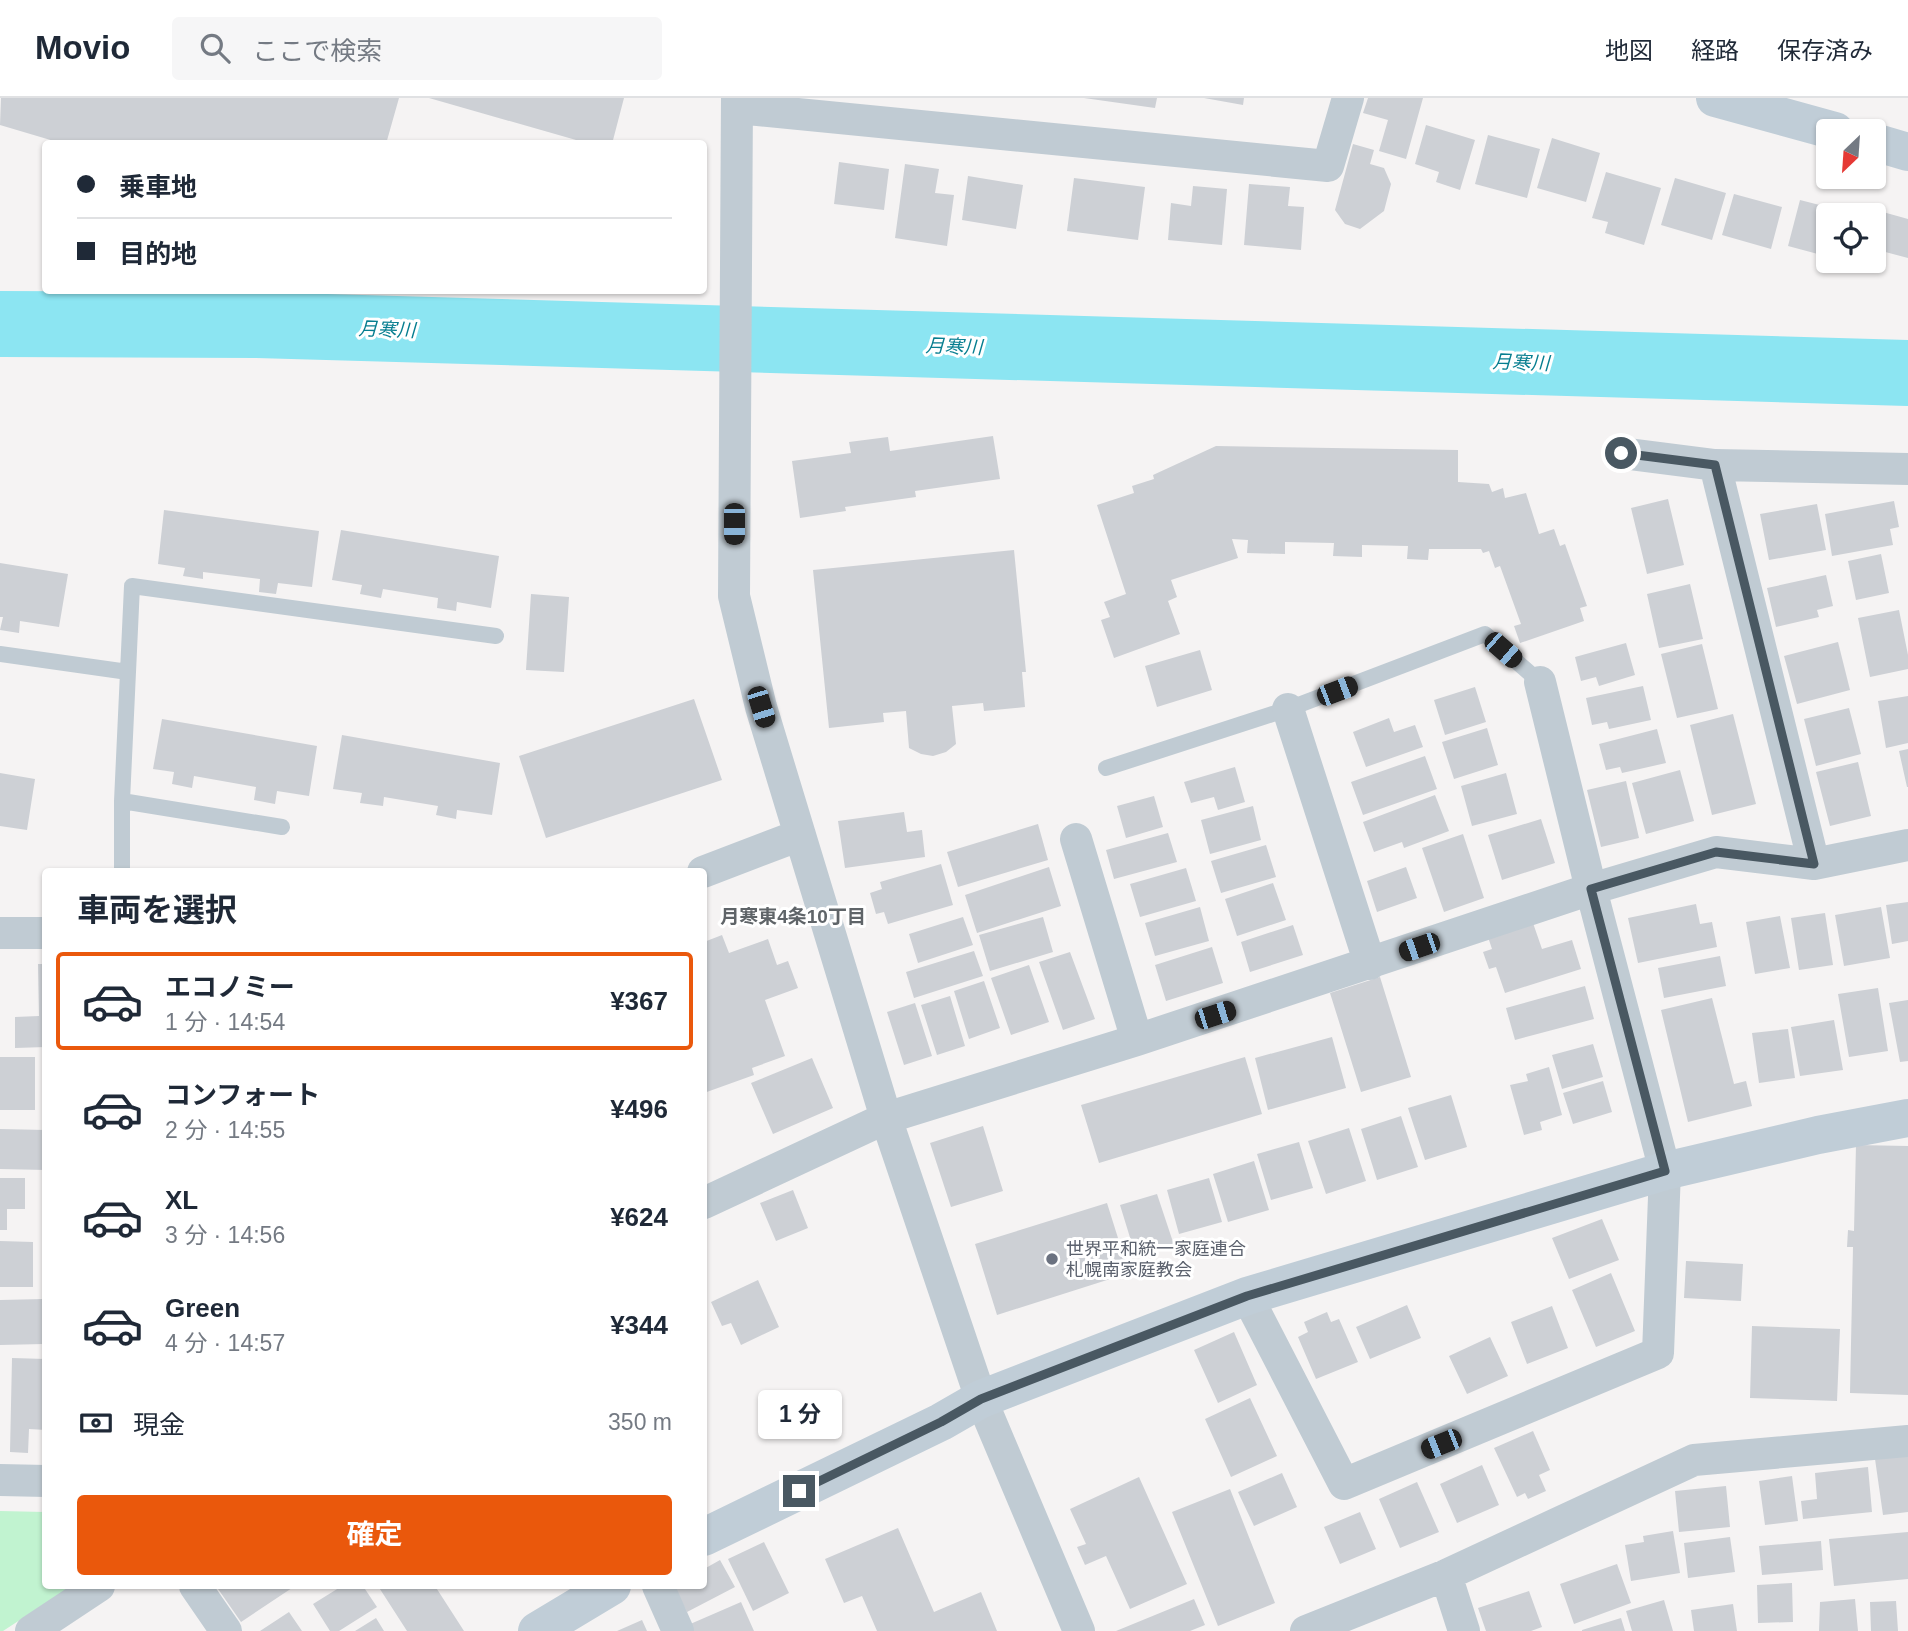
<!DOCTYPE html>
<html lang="ja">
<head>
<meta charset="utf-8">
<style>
	body { margin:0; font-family:Arial,"Noto Sans JP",sans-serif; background:#f6f6f7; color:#1f2937; height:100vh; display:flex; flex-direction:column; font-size:26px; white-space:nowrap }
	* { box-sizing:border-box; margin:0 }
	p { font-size:23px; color:#747a83 }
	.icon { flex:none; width:38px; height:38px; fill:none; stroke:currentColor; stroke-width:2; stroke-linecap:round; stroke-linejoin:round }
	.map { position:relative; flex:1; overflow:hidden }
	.details { position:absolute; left:42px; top:770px; width:665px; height:721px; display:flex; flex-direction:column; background:#fff; border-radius:7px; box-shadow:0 2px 5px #0004 }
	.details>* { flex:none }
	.top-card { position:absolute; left:42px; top:42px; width:665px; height:154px; border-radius:7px; box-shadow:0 2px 5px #0004; display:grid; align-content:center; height:154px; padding:0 35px; background:#fff }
	.needle { width:46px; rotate:205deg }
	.buttons { position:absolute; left:1816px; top:21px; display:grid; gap:14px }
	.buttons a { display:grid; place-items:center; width:70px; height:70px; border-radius:7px; background:#fff; box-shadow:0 2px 5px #0004; font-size:35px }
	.end { position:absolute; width:32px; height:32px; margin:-16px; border:9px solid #495862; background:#fff; box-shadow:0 0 0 4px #fff }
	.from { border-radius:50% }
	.bubble { position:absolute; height:49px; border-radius:7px; background:#fff; box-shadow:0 2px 5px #0004; font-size:23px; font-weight:700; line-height:49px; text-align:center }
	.car { position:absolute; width:21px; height:42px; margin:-21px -10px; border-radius:9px; box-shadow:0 0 5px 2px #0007; background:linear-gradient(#222 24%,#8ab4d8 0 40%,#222 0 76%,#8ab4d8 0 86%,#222 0) }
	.top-card b { display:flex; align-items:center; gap:24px; height:66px; font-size:26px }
	.top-card b+b { border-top:2px solid #e0e1e3 }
	.top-card i { width:18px; height:18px; background:#1f2937 }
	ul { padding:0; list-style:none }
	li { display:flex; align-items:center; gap:21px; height:98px; margin:0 14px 10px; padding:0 21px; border:4px solid transparent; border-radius:7px }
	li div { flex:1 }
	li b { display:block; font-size:26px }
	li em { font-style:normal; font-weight:700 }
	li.current { border-color:#ea580c }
	li>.icon { width:63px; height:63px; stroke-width:1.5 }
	h2 { padding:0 35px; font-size:32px; line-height:84px }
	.pay { display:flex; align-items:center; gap:18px; height:77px; padding:0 35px; font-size:26px }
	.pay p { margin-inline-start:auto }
	.button { display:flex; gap:14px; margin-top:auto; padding:14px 35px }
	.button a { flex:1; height:80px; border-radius:7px; background:#ea580c; color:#fff; font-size:28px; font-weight:700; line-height:80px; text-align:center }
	header { display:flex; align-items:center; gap:42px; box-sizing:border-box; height:98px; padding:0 35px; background:#fff; border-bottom:2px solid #e0e1e3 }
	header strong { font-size:33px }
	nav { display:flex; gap:38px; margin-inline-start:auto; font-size:24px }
	.search { width:490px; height:63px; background:#f6f6f7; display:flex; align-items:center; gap:18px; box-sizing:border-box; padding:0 24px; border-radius:7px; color:#747a83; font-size:26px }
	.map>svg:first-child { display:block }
</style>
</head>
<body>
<header>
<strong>Movio</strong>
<div class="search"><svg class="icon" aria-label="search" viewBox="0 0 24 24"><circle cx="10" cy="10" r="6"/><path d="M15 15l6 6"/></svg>ここで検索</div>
<nav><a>地図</a><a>経路</a><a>保存済み</a></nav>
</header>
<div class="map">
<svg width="1908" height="1533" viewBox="0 0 1908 1533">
	<rect width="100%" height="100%" fill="#f5f3f3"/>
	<path fill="#c1f3d0" d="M0 1413 45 1414 46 1488H72L3 1533H0Z"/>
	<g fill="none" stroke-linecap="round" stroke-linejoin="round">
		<path stroke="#8ce5f2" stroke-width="66" d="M0 226 257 227 1908 275"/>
	</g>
	<path fill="#cdd0d5" d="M1 0H399L386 46H64L0 27Z
		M429 0H624L612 46H590Z
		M1084 0H1157L1155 10Z
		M1204 0H1244L1243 7Z
		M1368 0H1423L1406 61 1379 53 1388 22 1363 15Z
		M1426 27 1475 42 1460 92 1436 84 1439 74 1415 66Z
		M1488 37 1540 51 1527 100 1475 86Z
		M1552 40 1600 55 1586 104 1537 90Z
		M1353 46 1374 52 1370 66 1384 70 1391 86 1384 113 1360 131 1345 126 1335 112Z
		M839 64 889 71 884 112 834 106Z
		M905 66 939 71 935 95 954 97 947 148 895 140Z
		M1606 74 1661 90 1644 147 1605 135 1608 124 1592 120Z
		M968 78 1023 87 1016 131 962 122Z
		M1074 80 1145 89 1138 142 1067 133Z
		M1675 80 1726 95 1712 142 1661 127Z
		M1249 86 1290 89 1288 108 1304 109 1301 152 1244 147Z
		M1193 88 1227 91 1222 147 1168 142 1171 105 1191 108Z
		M1734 96 1782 109 1771 151 1722 137Z
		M1800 102 1855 116 1829 117V159L1788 148Z
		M1865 109 1908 121V160L1874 151V117H1863Z
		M993 338 1000 381 915 393 916 399 845 409 846 413 800 420 792 363 851 355 849 344 888 339 890 353Z
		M1216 348 1458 352V384L1489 386 1492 394 1503 390 1505 400 1526 395 1539 436 1554 431 1560 448 1565 446 1587 508 1580 510 1584 523 1520 545 1514 528 1521 526 1500 468 1495 470 1489 453 1483 455 1481 451H1429L1428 462 1407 461 1408 448 1362 447V459L1333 458 1334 445 1285 444V456L1247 455 1248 442 1232 441 1238 460 1171 482 1177 499 1168 503 1180 536 1114 560 1101 522 1110 519 1104 504 1126 496 1097 407 1134 395 1132 388 1154 381 1153 377Z
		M1668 401 1684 467 1647 476 1631 410Z
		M1894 403 1899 429 1890 431 1893 447 1832 458 1825 416Z
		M1817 406 1826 452 1769 462 1760 416Z
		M164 412 319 433 312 489 278 485 276 496 259 494 260 481 203 474V481L183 478 185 470 158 466Z
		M341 432 499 458 491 510 457 504 456 513 437 510 438 500 383 491 381 500 360 496 362 487 332 482Z
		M1014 452 1026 574H1022L1025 609 984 613 983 605 952 608 956 646 946 654 933 658 921 656 909 650 906 613 883 615 884 624 829 630 813 472Z
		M1881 456 1889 495 1856 502 1848 463Z
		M0 465 68 476 59 529 20 523 19 535 0 532 3 519H0Z
		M1826 477 1833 508 1817 512 1819 519 1776 529 1767 490Z
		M1690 486 1703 541 1659 550 1647 496Z
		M531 496 569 499 564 574 526 572Z
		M1899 512 1908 557V571L1870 579 1858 520Z
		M1838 544 1850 592 1797 606 1784 558Z
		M1626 545 1635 577 1599 588 1596 579 1581 583 1575 559Z
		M1702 546 1718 611 1677 620 1661 556Z
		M1200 552 1212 592 1157 609 1145 568Z
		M1643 588 1651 622 1609 631 1607 624 1592 627 1586 600Z
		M1475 589 1486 624 1445 637 1434 602Z
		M1908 598V645L1886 650 1878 603Z
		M694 601 722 682 546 740 519 658Z
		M1849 610 1861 656 1816 668 1804 621Z
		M1733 616 1756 706 1712 717 1690 627Z
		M1389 620 1394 634 1415 627 1423 649 1366 669 1353 634Z
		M162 621 317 648 309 698 277 693 275 706 254 702 256 689 194 678 192 690 172 686 174 674 153 671Z
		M1487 630 1498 667 1454 681 1442 644Z
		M1657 631 1666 665 1622 675 1620 669 1606 672 1599 646Z
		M342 637 500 665 492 717 457 712 456 721 436 717 438 708 384 699 383 708 360 705 362 695 333 691Z
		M1908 651V689H1907L1899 653Z
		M1425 658 1437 691 1363 717 1351 684Z
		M1858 664 1871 718 1830 728 1816 674Z
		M1235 669 1245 704 1218 712 1214 699 1191 705 1184 684Z
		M1680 672 1694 723 1646 736 1632 685Z
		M0 675 35 681 27 732 0 728Z
		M1506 675 1517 716 1472 728 1461 688Z
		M1626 683 1639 740 1601 749 1587 692Z
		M1435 697 1449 733 1404 750 1402 744 1374 754 1363 724Z
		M1154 698 1163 729 1126 740 1117 708Z
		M1253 708 1261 742 1210 756 1201 722Z
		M904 714 907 734 922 732 925 759 845 770 838 723Z
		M1541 721 1555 765 1502 782 1488 737Z
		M1038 726 1048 762 958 789 947 754Z
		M1168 735 1177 764 1114 781 1106 752Z
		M1463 736 1484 800 1444 814 1422 750Z
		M1266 747 1276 779 1221 795 1211 763Z
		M941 766 953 807 888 826 884 814 876 816 870 795 882 791 880 784Z
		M1049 769 1061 808 977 835 965 797Z
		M1406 769 1417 800 1377 814 1367 783Z
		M192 770H236V774H192Z
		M1186 770 1196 803 1140 819 1130 786Z
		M1273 785 1286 822 1237 838 1225 801Z
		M1908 804V843L1892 846 1886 807Z
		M1696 806 1700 826 1712 824 1717 849 1638 865 1628 820Z
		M1200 809 1209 843 1155 858 1145 825Z
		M1881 809 1890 860 1844 868 1835 817Z
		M1825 815 1833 867 1799 872 1791 820Z
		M1780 818 1790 870 1755 876 1746 824Z
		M963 819 973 847 918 865 909 836Z
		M1043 819 1053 854 990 873 979 837Z
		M1533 825 1542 851 1572 842 1581 871 1505 895 1496 869 1489 871 1483 854 1492 851 1488 839Z
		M1293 827 1303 857 1250 874 1241 844Z
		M722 837 729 855 768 841 777 867 788 863 798 890 765 902 785 958 752 970 754 977 704 995V844Z
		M1212 849 1223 885 1166 903 1155 867Z
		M974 853 983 878 914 900 906 874Z
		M1070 854 1095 921 1063 932 1039 864Z
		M1720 858 1726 888 1664 900 1658 870Z
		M38 866H46V949L15 950V919L39 918Z
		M1029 867 1049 924 1011 937 991 880Z
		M1380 879 1411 979 1361 994 1330 895Z
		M984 883 1000 930 969 941 954 893Z
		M1585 888 1594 921 1515 942 1506 910Z
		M1878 890 1888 953 1849 959 1838 896Z
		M950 898 965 948 937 957 921 907Z
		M1712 900 1734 986 1746 983 1752 1008 1688 1024 1661 912Z
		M1908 902V963L1900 964 1889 905Z
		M915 905 932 958 904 967 887 914Z
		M1834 922 1843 972 1800 978 1791 929Z
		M1788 931 1795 980 1759 985 1752 935Z
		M1332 939 1346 990 1268 1012 1255 960Z
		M1593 946 1603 979 1562 991 1552 957Z
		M0 959H35V1012H0Z
		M1245 959 1262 1016 1099 1065 1081 1007Z
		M812 960 833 1010 773 1036 751 985Z
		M1549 969 1562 1017 1540 1024 1542 1032 1524 1037 1510 987 1528 983 1526 976Z
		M1603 983 1612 1014 1573 1026 1563 995Z
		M1451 997 1467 1049 1425 1062 1408 1010Z
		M1401 1018 1418 1069 1377 1082 1361 1031Z
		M983 1028 1003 1093 951 1109 930 1045Z
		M1349 1030 1366 1083 1326 1096 1308 1043Z
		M0 1031 46 1032V1072L0 1071Z
		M1299 1044 1313 1090 1271 1102 1257 1056Z
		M1856 1047 1908 1048V1297L1850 1295 1853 1149H1847L1848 1132 1854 1133Z
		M1254 1063 1269 1112 1228 1124 1213 1076Z
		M0 1080H25V1111H7V1132H0Z
		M1209 1080 1222 1124 1179 1136 1167 1092Z
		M793 1092 808 1130 776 1143 760 1105Z
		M1157 1096 1174 1147 1136 1159 1120 1107Z
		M1107 1105 1129 1175 997 1217 975 1146Z
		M1602 1121 1619 1162 1569 1181 1552 1140Z
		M0 1143 33 1144V1189H0Z
		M1686 1163 1743 1166 1741 1203 1684 1200Z
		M1611 1175 1635 1233 1596 1249 1572 1192Z
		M758 1182 779 1229 741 1247 731 1225 722 1228 711 1204Z
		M43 1201 44 1246 0 1247V1202Z
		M1407 1207 1421 1240 1370 1261 1356 1229Z
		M1552 1208 1568 1250 1527 1266 1511 1224Z
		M1327 1214 1331 1224 1339 1221 1358 1264 1316 1281 1298 1239 1308 1234 1304 1224Z
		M1752 1228 1840 1231 1837 1303 1750 1300Z
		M1234 1234 1257 1287 1218 1305 1194 1252Z
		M1490 1239 1508 1278 1467 1296 1449 1258Z
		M12 1260 46 1261V1332L29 1331 28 1355 10 1354Z
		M1250 1300 1277 1358 1231 1379 1205 1321Z
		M1533 1333 1550 1372 1539 1377 1546 1393 1528 1401 1525 1395 1517 1399 1494 1350Z
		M1908 1356V1414L1883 1417 1875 1361Z
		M1482 1367 1499 1407 1457 1425 1440 1386Z
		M1868 1369 1872 1414 1803 1421 1801 1403 1817 1401 1815 1375Z
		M1282 1375 1297 1409 1254 1428 1238 1394Z
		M1792 1378 1798 1423 1765 1427 1759 1383Z
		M1139 1379 1187 1486 1130 1511 1106 1458 1085 1467 1077 1449 1086 1446 1070 1411Z
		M1417 1384 1439 1434 1400 1450 1379 1401Z
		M1726 1388 1730 1429 1679 1434 1675 1393Z
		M1230 1391 1275 1505 1218 1528 1172 1414Z
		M1360 1414 1376 1451 1340 1466 1324 1429Z
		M898 1430 934 1514 981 1494 997 1533H877L862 1498 844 1505 825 1461Z
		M1673 1433 1680 1475 1631 1483 1625 1447 1644 1444 1643 1438Z
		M1908 1434V1481L1834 1488 1829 1441Z
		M1730 1439 1735 1474 1688 1480 1684 1445Z
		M1821 1443 1823 1472 1762 1477 1759 1448Z
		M764 1444 789 1495 753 1513 728 1461Z
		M720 1462 735 1489 687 1514 673 1488H704V1471Z
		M1617 1466 1631 1505 1574 1526 1560 1486Z
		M1792 1485 1793 1524 1758 1525 1757 1487Z
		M216 1488H295L241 1524Z
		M342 1488H363L377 1509 339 1533H330L313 1506Z
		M378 1488H435L464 1533H407Z
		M1529 1493 1542 1529 1531 1533H1486L1478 1510Z
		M1194 1501 1205 1527 1190 1533H1116Z
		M1855 1501 1858 1533H1819L1820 1504Z
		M1664 1502 1673 1533H1632L1626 1513Z
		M1896 1503 1898 1533H1871L1870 1504Z
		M741 1504 754 1533H691L688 1527Z
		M1733 1506 1737 1533H1694L1691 1512Z
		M289 1514 302 1533H260Z
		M376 1520 384 1533H355Z
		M1621 1520 1625 1533H1582V1532Z
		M642 1522 647 1533H617Z"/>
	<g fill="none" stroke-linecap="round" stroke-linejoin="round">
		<path stroke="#c0cbd3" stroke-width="16" d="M0 556 128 574
			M1106 670 1288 611 1485 536 1540 584
			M122 703 282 729
			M122 774V703L132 488 496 538"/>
		<path stroke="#c0cbd3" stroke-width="32" d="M737 0 734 498 761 609 886 1020 981 1301 1079 1533
			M737 10 1328 68 1348 0
			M1621 355 1715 367 1908 371
			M1715 367 1814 766
			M1288 611 1370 866
			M1076 741 1137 942
			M703 774 800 737
			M0 835H46
			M704 1105 886 1020 1137 942 1591 791 1716 754 1814 766 1908 747
			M1247 1198 1344 1386 1658 1255 1665 1073 1591 791 1540 584
			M0 1382 46 1383
			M1446 1477 1464 1533
			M195 1488 226 1533
			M658 1488 678 1533
			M31 1533 99 1488
			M1306 1533 1446 1477 1694 1362 1908 1343"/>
		<path stroke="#c0cdd7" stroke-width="38" d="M1715 0 1835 33
			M1874 44 1908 54
			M704 1439 941 1324 981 1301 1247 1198 1665 1073 1818 1037 1908 1020
			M537 1533 612 1488"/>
	</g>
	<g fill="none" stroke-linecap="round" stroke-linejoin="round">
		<path stroke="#495862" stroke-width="9" d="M799 1393 941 1324 981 1301 1247 1198 1665 1073 1591 791 1716 754 1814 766 1715 367 1621 355"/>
	</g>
	<circle fill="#6b7280" stroke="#fff" stroke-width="2.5" cx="1052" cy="1161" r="7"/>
	<g text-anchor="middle" stroke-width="6" stroke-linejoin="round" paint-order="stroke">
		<g font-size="18" fill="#5b616d" stroke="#fff" text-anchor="start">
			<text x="1066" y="1157">世界平和統一家庭連合<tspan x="1066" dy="21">札幌南家庭教会</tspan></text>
		</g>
		<g font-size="19" font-style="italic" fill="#077e90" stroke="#fff">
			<text transform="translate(387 231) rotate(2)" y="7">月寒川</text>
			<text transform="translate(954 248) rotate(2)" y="7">月寒川</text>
			<text transform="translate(1521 264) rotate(2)" y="7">月寒川</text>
		</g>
		<g font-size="19" font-weight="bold" fill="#5f6468" stroke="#fff">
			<text x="793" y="825">月寒東4条10丁目</text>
		</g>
	</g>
</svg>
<div class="buttons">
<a><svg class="needle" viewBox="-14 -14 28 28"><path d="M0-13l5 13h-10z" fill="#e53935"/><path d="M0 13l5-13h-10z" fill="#747a83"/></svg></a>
<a><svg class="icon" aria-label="locate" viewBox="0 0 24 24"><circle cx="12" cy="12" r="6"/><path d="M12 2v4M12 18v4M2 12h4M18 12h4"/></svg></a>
</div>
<i class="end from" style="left:1621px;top:355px"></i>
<i class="end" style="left:799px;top:1393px"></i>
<div class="bubble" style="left:758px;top:1292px;width:84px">1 分</div>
<i class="car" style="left:734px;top:426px;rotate:180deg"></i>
<i class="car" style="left:1503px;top:552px;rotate:131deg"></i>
<i class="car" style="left:1337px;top:593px;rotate:69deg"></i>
<i class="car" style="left:761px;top:609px;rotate:163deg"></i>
<i class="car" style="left:1419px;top:849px;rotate:251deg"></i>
<i class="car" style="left:1215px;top:917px;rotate:72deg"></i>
<i class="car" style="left:1441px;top:1346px;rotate:248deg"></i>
<div class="top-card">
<b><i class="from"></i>乗車地</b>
<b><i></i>目的地</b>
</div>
<section class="details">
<h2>車両を選択</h2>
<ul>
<li class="current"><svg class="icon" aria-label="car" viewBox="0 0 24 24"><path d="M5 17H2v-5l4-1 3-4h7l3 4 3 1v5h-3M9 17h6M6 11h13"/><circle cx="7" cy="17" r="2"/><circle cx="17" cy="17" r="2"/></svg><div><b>エコノミー</b><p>1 分 · 14:54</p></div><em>¥367</em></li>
<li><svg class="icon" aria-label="car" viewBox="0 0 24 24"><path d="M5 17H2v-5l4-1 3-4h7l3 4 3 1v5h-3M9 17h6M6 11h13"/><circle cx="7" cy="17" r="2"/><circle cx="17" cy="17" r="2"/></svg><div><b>コンフォート</b><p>2 分 · 14:55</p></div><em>¥496</em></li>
<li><svg class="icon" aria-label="car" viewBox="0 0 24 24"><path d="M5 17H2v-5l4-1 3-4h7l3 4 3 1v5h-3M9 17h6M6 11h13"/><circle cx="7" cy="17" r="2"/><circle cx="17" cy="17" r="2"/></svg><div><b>XL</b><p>3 分 · 14:56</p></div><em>¥624</em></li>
<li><svg class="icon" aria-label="car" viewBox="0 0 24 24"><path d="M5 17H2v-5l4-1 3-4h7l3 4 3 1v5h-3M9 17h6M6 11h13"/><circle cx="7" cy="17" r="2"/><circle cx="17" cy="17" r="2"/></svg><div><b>Green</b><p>4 分 · 14:57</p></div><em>¥344</em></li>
</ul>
<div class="pay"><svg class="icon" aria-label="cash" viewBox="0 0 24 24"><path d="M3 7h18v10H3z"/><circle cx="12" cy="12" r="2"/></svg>現金<p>350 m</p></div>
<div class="button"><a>確定</a></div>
</section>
</div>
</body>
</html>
